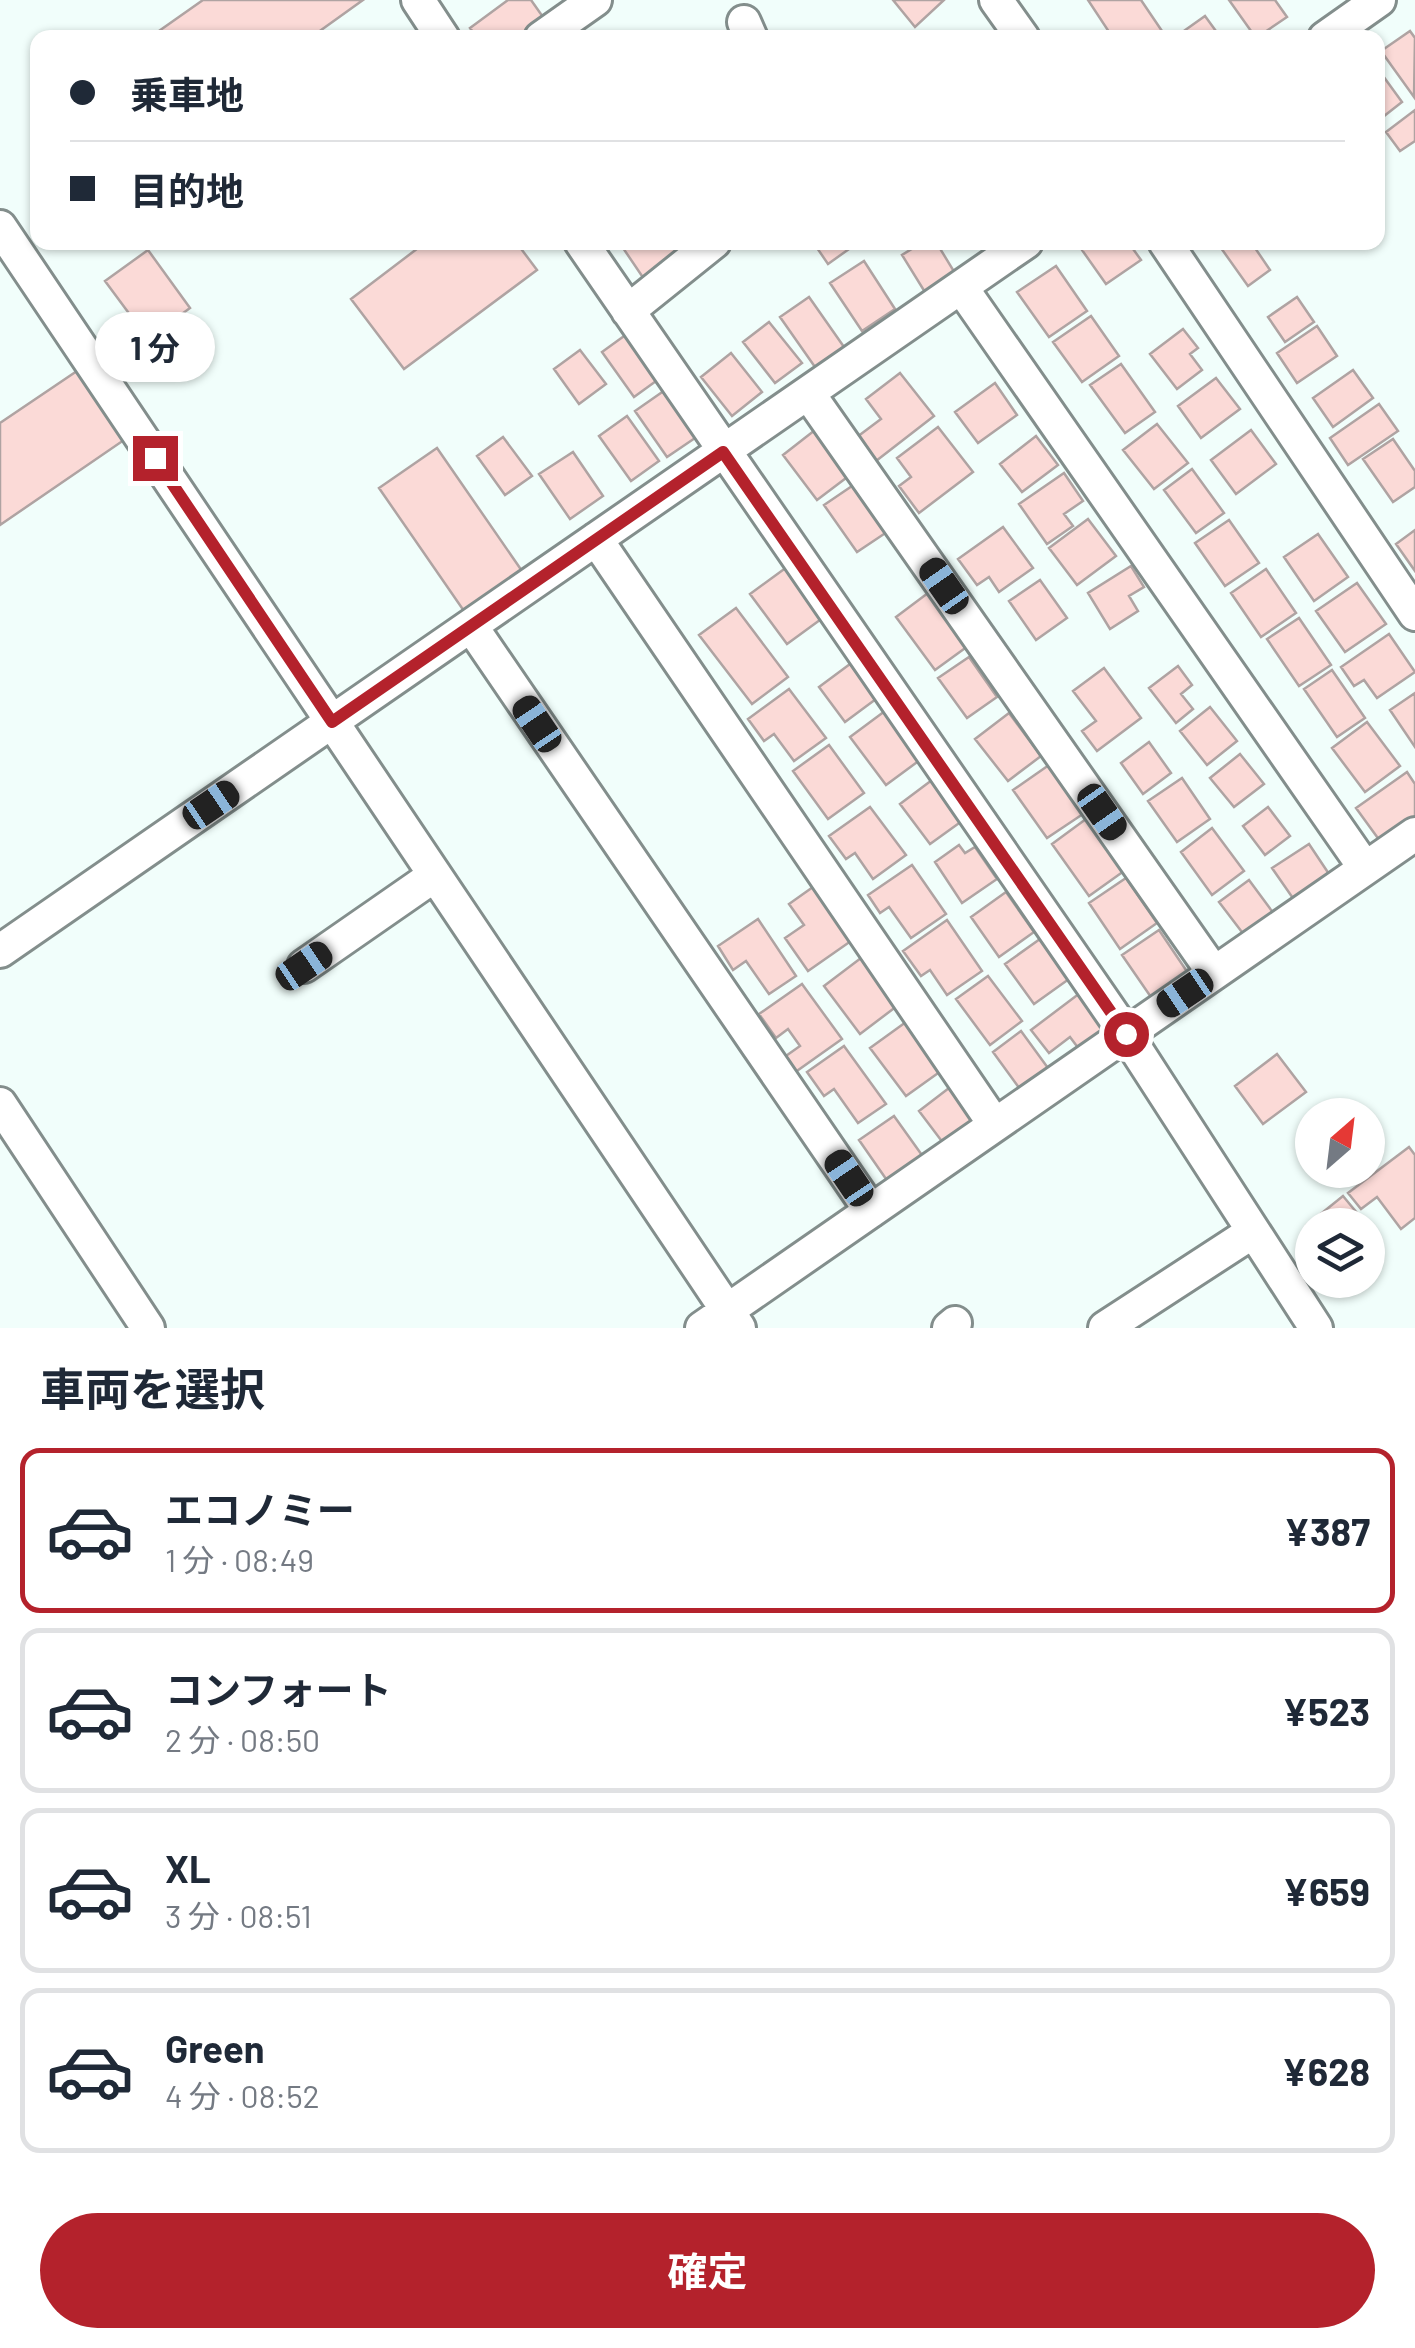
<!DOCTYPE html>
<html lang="ja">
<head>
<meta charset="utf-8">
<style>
	body { margin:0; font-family:Barlow,"Noto Sans JP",sans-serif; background:#f2f2f3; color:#1f2937; height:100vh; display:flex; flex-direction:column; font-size:38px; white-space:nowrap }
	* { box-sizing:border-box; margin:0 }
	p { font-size:32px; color:#747a83 }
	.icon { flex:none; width:55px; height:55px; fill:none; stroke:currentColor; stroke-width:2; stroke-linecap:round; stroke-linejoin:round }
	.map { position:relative; height:1328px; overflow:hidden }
	.drawer { display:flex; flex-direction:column; background:#fff; flex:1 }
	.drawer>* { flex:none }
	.top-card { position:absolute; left:30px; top:30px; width:1355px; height:220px; border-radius:20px; box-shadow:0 2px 8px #0004; display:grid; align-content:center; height:220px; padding:0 40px; background:#fff }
	.needle { width:65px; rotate:28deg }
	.controls { position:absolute; left:1295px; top:1098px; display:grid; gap:20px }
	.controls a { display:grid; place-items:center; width:90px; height:90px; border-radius:50%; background:#fff; box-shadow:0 2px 8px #0004; font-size:50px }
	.end { position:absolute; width:45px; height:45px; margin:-22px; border:12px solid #b4222c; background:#fff; box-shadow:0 0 0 5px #fff }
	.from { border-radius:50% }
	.bubble { position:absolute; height:70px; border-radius:35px; background:#fff; box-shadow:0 2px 8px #0004; font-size:32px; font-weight:700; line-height:70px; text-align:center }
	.car { position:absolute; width:30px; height:60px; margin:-30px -15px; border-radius:12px; box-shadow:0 0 8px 2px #0007; background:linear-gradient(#222 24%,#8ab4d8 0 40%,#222 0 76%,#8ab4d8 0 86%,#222 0) }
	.top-card b { display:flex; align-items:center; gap:35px; height:95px; font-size:38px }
	.top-card b+b { border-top:2px solid #e0e1e3 }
	.top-card i { width:25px; height:25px; background:#1f2937 }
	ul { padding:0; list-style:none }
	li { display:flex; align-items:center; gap:30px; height:165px; margin:0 20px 15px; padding:0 20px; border:5px solid #e0e1e3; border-radius:20px }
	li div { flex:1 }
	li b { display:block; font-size:38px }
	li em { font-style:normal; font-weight:700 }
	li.active { border-color:#b4222c }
	li>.icon { width:90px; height:90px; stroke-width:1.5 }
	h2 { padding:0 40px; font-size:45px; line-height:120px }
	.action { display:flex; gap:20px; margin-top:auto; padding:20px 40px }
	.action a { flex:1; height:115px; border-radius:60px; background:#b4222c; color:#fff; font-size:40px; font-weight:700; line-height:115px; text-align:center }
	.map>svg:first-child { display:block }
</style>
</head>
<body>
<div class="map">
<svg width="1415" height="1328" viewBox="0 0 1415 1328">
	<rect width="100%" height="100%" fill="#f1fefb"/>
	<path fill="#fbdad7" stroke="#afa3a2" stroke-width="2.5" d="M203 0H363L310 38H149Z
		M508 0H531L543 17 516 38H477L470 28Z
		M893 0H944L915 27Z
		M1088 0H1141L1164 34 1113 38Z
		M1229 0H1275L1287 17 1256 38Z
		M1205 16 1221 38H1174Z
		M1410 31 1415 38 1414 97 1381 51Z
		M1378 69 1402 102 1379 120 1378 118Z
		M1415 110V141L1400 151 1386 132Z
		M426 242H516L537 270 404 369 351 299Z
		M619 242H677L683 252 644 279Z
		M813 242H855L856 244 828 264Z
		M923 242H936L958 278 928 297 902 255Z
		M1092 242H1128L1141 260 1106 284 1082 250Z
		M1229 242H1251L1270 270 1248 286 1221 248Z
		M148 250 190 308 148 339 105 281Z
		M864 261 895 309 862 331 830 283Z
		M1056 266 1087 311 1049 337 1017 292Z
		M809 297 844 347 815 367 780 317Z
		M1297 297 1314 322 1285 342 1268 317Z
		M1091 316 1119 356 1082 382 1053 342Z
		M769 322 802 363 775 383 743 342Z
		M1317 326 1337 356 1297 383 1277 353Z
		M1183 329 1198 348 1190 354 1202 370 1177 389 1150 354Z
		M631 331 663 376 634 397 602 352Z
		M580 350 606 384 579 404 554 369Z
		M731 353 762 392 732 416 701 377Z
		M1121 364 1155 412 1125 433 1090 385Z
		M1353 370 1373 398 1333 427 1313 398Z
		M77 371 124 440 0 525V423Z
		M900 373 934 416 876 461 857 437 881 419 866 399Z
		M1216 378 1240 409 1201 438 1178 406Z
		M995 383 1017 415 978 443 955 412Z
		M668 388 701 434 667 457 635 411Z
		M1379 404 1398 431 1348 465 1330 438Z
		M627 416 659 461 631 481 599 436Z
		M1157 424 1188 463 1154 489 1123 450Z
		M938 427 973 472 919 513 899 486 911 477 897 458Z
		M815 430 850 475 817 500 783 455Z
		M1251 430 1276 464 1236 494 1211 460Z
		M1036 436 1058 465 1022 492 1000 464Z
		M503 437 532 476 505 495 477 456Z
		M1393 439 1415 471V487L1393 502 1363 459Z
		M437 448 522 571 464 611 379 488Z
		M573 452 603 496 570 519 539 474Z
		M1192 469 1224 513 1196 533 1164 490Z
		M1064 473 1083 501 1064 514 1073 526 1047 544 1019 504Z
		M855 484 887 532 857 552 824 505Z
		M1088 519 1116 556 1077 585 1049 548Z
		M1229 520 1259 563 1225 586 1195 543Z
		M1003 527 1033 568 999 592 989 577 977 585 958 559Z
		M1415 530V571L1396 544Z
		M1318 534 1348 577 1314 601 1284 557Z
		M1131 566 1144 587 1129 596 1138 611 1110 629 1088 593Z
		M787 567 824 617 787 644 750 594Z
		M1266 569 1296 613 1261 637 1231 593Z
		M1040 580 1067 618 1036 640 1009 601Z
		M1357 583 1386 624 1345 652 1316 611Z
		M928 593 968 646 935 670 896 617Z
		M736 608 788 677 752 704 699 635Z
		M1299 618 1331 665 1299 686 1267 639Z
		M1389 634 1415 672 1377 698 1364 680 1354 686 1341 667Z
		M969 657 997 697 967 718 938 678Z
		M850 664 876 699 845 722 819 687Z
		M1178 666 1192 685 1181 694 1193 709 1176 723 1149 688Z
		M1104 668 1141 718 1097 751 1082 731 1096 721 1073 691Z
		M1332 670 1365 718 1337 737 1304 689Z
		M789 689 826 738 794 761 774 734 764 741 748 719Z
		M1415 693V747L1390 710Z
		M1210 707 1237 741 1207 765 1180 731Z
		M889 708 924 757 886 785 850 737Z
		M1009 713 1041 756 1008 781 975 739Z
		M1367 722 1400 766 1365 792 1332 748Z
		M1149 742 1171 773 1143 794 1121 763Z
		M829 745 864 793 828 819 793 771Z
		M1240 754 1264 784 1234 807 1210 778Z
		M1049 765 1083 814 1047 838 1013 790Z
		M1407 772 1415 784V817L1380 841 1356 808Z
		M1182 778 1210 819 1177 842 1148 801Z
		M932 780 962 821 930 844 900 804Z
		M870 807 906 855 873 879 855 853 846 859 829 836Z
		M1268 807 1290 836 1265 855 1243 826Z
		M1086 819 1124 871 1089 896 1052 844Z
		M1212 828 1244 871 1212 895 1181 852Z
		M1309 844 1333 880 1297 904 1272 868Z
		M959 845 965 853 975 847 997 879 962 903 935 862Z
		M912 865 946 914 911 938 889 907 880 913 868 895Z
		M1126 878 1157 923 1120 949 1089 903Z
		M1249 880 1277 918 1248 940 1219 902Z
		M813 887 851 941 808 971 785 938 804 925 789 904Z
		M1006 892 1034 932 999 957 971 917Z
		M758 919 796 976 769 994 746 961 733 970 718 946Z
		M947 920 982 971 947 995 930 970 921 976 903 951Z
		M1159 930 1190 976 1153 1000 1122 955Z
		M1040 939 1069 979 1034 1004 1005 964Z
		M861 958 897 1006 860 1034 824 986Z
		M988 976 1022 1021 990 1045 956 999Z
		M802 984 842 1039 794 1073 783 1058 800 1046 788 1029 776 1038 759 1014Z
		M1080 993 1106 1029 1079 1049 1070 1037 1049 1053 1031 1030Z
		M906 1022 941 1071 906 1096 870 1048Z
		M1021 1031 1056 1079 1028 1100 993 1052Z
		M844 1046 886 1104 858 1123 834 1089 824 1096 807 1072Z
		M1277 1054 1306 1092 1263 1124 1235 1086Z
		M949 1088 980 1130 950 1152 919 1111Z
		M894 1116 929 1165 893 1189 859 1140Z
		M1409 1147 1415 1155V1218L1401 1229 1377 1197 1361 1209 1348 1193Z
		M1343 1196 1367 1225H1312V1232L1307 1225Z"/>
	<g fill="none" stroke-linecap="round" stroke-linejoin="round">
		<g stroke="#838e8c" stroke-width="38">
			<path id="minor" d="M418 0 443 38
				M996 0 1023 38
				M744 22 751 38
				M541 38 595 0
				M1325 38 1379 0
				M0 227 739 1328
				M581 242 1126 1034 1316 1328
				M1165 242 1415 614
				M961 287 1365 868
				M628 311 714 242
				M808 393 1214 973
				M596 539 995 1125
				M471 626 871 1211
				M0 951 1026 242
				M304 966 435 875
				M0 1104 148 1328
				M702 1328 1415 834
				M949 1328 955 1323
				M1105 1328 1251 1233"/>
		</g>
		<use href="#minor" stroke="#fff" stroke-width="32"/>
	</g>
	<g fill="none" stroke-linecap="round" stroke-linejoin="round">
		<path stroke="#b4222c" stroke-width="12" d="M155 458 332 722 723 452 1126 1034"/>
	</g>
</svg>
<div class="controls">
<a><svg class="needle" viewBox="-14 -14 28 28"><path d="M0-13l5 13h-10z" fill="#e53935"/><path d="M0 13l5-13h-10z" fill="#747a83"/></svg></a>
<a><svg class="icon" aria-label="layers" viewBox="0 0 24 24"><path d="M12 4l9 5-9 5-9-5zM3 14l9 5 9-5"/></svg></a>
</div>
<i class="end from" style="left:1126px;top:1034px"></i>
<i class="end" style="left:155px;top:458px"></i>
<div class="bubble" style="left:95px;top:312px;width:120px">1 分</div>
<i class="car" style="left:944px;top:586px;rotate:325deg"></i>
<i class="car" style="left:537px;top:724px;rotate:326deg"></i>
<i class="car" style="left:211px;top:805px;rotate:56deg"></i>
<i class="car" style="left:1102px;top:812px;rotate:145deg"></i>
<i class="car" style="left:304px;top:966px;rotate:56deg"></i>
<i class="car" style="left:1185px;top:993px;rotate:236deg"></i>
<i class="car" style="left:849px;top:1178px;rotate:326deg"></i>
<div class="top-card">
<b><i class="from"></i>乗車地</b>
<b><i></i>目的地</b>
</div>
</div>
<section class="drawer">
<h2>車両を選択</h2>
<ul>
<li class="active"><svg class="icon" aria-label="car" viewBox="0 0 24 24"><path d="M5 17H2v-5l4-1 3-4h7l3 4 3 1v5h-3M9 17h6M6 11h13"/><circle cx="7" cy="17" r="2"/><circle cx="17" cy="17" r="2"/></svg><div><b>エコノミー</b><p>1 分 · 08:49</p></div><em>¥387</em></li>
<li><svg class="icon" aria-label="car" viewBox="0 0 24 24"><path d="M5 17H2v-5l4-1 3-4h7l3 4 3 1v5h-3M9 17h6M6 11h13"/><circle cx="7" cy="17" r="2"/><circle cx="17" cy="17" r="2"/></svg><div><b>コンフォート</b><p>2 分 · 08:50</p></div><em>¥523</em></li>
<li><svg class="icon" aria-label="car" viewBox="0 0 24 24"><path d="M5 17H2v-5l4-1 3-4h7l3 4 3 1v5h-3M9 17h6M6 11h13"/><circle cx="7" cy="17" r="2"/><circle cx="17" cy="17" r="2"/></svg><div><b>XL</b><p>3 分 · 08:51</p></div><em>¥659</em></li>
<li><svg class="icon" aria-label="car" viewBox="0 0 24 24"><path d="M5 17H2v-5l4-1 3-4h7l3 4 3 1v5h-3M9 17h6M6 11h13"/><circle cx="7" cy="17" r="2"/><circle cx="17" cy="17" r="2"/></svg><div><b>Green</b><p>4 分 · 08:52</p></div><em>¥628</em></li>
</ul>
<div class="action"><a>確定</a></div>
</section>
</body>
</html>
